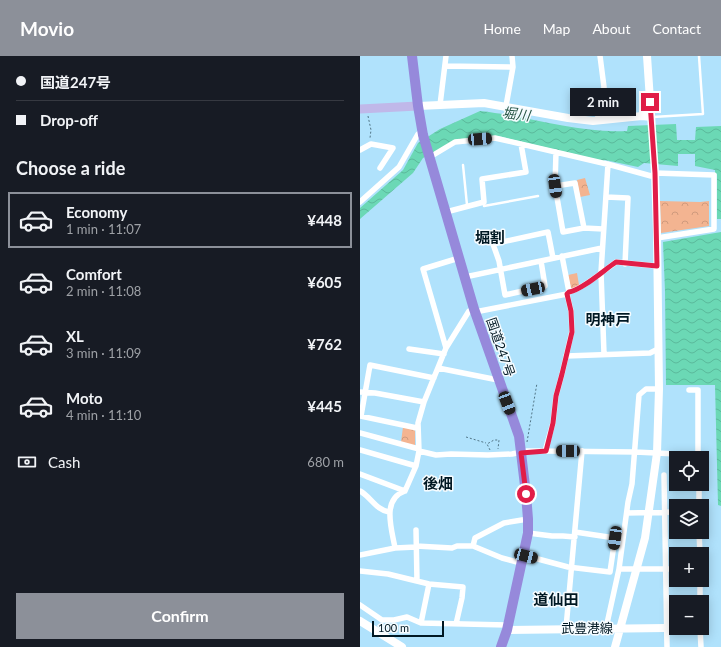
<!DOCTYPE html>
<html lang="en">
<head>
<meta charset="utf-8">
<style>
	body { margin:0; font-family:Lato,"Noto Sans JP",sans-serif; background:#242831; color:#f1f3f6; height:100vh; display:flex; flex-direction:column; font-size:15px; white-space:nowrap }
	* { box-sizing:border-box; margin:0 }
	p { font-size:13px; color:#9ea1a6 }
	.icon { flex:none; width:22px; height:22px; fill:none; stroke:currentColor; stroke-width:2; stroke-linecap:round; stroke-linejoin:round }
	.map { position:relative; flex:1; overflow:hidden }
	.sheet { display:flex; flex-direction:column; background:#171b24; width:360px }
	.sheet>* { flex:none }
	.top-card { display:grid; align-content:center; height:88px; padding:0 16px; background:#171b24 }
	.tools { position:absolute; left:309px; top:395px; display:grid; gap:8px }
	.tools a { display:grid; place-items:center; width:40px; height:40px; border-radius:0px; background:#171b24; box-shadow:0 2px 10px #0003; font-size:20px }
	.scale { position:absolute; left:12px; bottom:10px; width:72px; box-sizing:border-box; padding-left:4px; border:2px solid #001823; border-top:0; font-size:11px; line-height:14px; white-space:nowrap; color:#001823; -webkit-text-stroke:3px #f6fcff; paint-order:stroke }
	.end { position:absolute; width:18px; height:18px; margin:-9px; border:5px solid #e11d48; background:#fff; box-shadow:0 0 0 2px #fff }
	.from { border-radius:50% }
	.bubble { position:absolute; height:28px; border-radius:0px; background:#171b24; box-shadow:0 2px 10px #0003; font-size:13px; font-weight:700; line-height:28px; text-align:center }
	.car { position:absolute; width:12px; height:24px; margin:-12px -6px; border-radius:5px; box-shadow:0 0 3px 1px #0007; background:linear-gradient(#222 24%,#8ab4d8 0 40%,#222 0 76%,#8ab4d8 0 86%,#222 0) }
	.top-card b { display:flex; align-items:center; gap:14px; height:38px; font-size:15px }
	.top-card b+b { border-top:1px solid #363941 }
	.top-card i { width:10px; height:10px; background:#f1f3f6 }
	ul { padding:0; list-style:none }
	li { display:flex; align-items:center; gap:12px; height:56px; margin:0 8px 6px; padding:0 8px; border:2px solid transparent; border-radius:0px }
	li div { flex:1 }
	li b { display:block; font-size:15px }
	li em { font-style:normal; font-weight:700 }
	li.selected { border-color:#8c9099 }
	li>.icon { width:36px; height:36px; stroke-width:1.5 }
	h2 { padding:0 16px; font-size:18px; line-height:48px }
	.pay { display:flex; align-items:center; gap:10px; height:44px; padding:0 16px; font-size:15px }
	.pay p { margin-inline-start:auto }
	.button { display:flex; gap:8px; margin-top:auto; padding:8px 16px }
	.button a { flex:1; height:46px; border-radius:0px; background:#8c9099; color:#fff; font-size:16px; font-weight:700; line-height:46px; text-align:center }
	header { display:flex; align-items:center; gap:24px; box-sizing:border-box; height:56px; padding:0 20px; background:#8c9099; color:#fff }
	header strong { font-size:19px }
	nav { display:flex; gap:22px; margin-inline-start:auto; font-size:14px }
	main { display:flex; flex:1; min-height:0 }
	.map>svg:first-child { display:block }
</style>
</head>
<body>
<header>
<strong>Movio</strong>
<nav><a>Home</a><a>Map</a><a>About</a><a>Contact</a></nav>
</header>
<main>
<section class="sheet">
<div class="top-card">
<b><i class="from"></i>国道247号</b>
<b><i></i>Drop-off</b>
</div>
<h2>Choose a ride</h2>
<ul>
<li class="selected"><svg class="icon" aria-label="car" viewBox="0 0 24 24"><path d="M5 17H2v-5l4-1 3-4h7l3 4 3 1v5h-3M9 17h6M6 11h13"/><circle cx="7" cy="17" r="2"/><circle cx="17" cy="17" r="2"/></svg><div><b>Economy</b><p>1 min · 11:07</p></div><em>¥448</em></li>
<li><svg class="icon" aria-label="car" viewBox="0 0 24 24"><path d="M5 17H2v-5l4-1 3-4h7l3 4 3 1v5h-3M9 17h6M6 11h13"/><circle cx="7" cy="17" r="2"/><circle cx="17" cy="17" r="2"/></svg><div><b>Comfort</b><p>2 min · 11:08</p></div><em>¥605</em></li>
<li><svg class="icon" aria-label="car" viewBox="0 0 24 24"><path d="M5 17H2v-5l4-1 3-4h7l3 4 3 1v5h-3M9 17h6M6 11h13"/><circle cx="7" cy="17" r="2"/><circle cx="17" cy="17" r="2"/></svg><div><b>XL</b><p>3 min · 11:09</p></div><em>¥762</em></li>
<li><svg class="icon" aria-label="car" viewBox="0 0 24 24"><path d="M5 17H2v-5l4-1 3-4h7l3 4 3 1v5h-3M9 17h6M6 11h13"/><circle cx="7" cy="17" r="2"/><circle cx="17" cy="17" r="2"/></svg><div><b>Moto</b><p>4 min · 11:10</p></div><em>¥445</em></li>
</ul>
<div class="pay"><svg class="icon" aria-label="cash" viewBox="0 0 24 24"><path d="M3 7h18v10H3z"/><circle cx="12" cy="12" r="2"/></svg>Cash<p>680 m</p></div>
<div class="button"><a>Confirm</a></div>
</section>
<div class="map">
<svg width="361" height="591" viewBox="0 0 361 591">
	<defs>
		<pattern id="park-crowns" width="20" height="18" patternUnits="userSpaceOnUse"><rect width="20" height="18" fill="#f3b491"/><path d="M2 6a3 3 0 1 1 6 0M12 15a3 3 0 1 1 6 0" fill="none" stroke="#cf9a7d"/></pattern>
		<pattern id="water-waves" width="16" height="10" patternUnits="userSpaceOnUse"><rect width="16" height="10" fill="#6bd8b5"/><path d="M0 5q4-4 8 0t8 0" fill="none" stroke="#5bb99b"/></pattern>
	</defs>
	<rect width="100%" height="100%" fill="#b0e2fc"/>
	<path fill="url(#park-crowns)" d="M225 122 230 139 220 141 217 124Z
		M300 145 340 146 349 145V170L301 177Z
		M217 217 219 229 213 232H211L208 219Z
		M43 371 53 373 55 375V390L41 386Z"/>
	<path fill="url(#water-waves)" d="M120 55C168 60 220 78 267 75L268 70 316 68 317 84H335L336 71 361 70V163H357V118L355 117V114L335 110V98H318V110L284 107 278 111 245 104 243 105 138 80 97 84 63 102 53 117 0 163V152L43 114 58 87 80 73Z
		M361 176V450L358 449 355 329H306L305 235 303 186Z"/>
	<g fill="none" stroke-linecap="round" stroke-linejoin="round">
		<path stroke="#517586" stroke-width="1" stroke-dasharray="2 2" stroke-linecap="butt" d="M8 60 11 74 10 82
			M106 381 126 387
			M167 386 177 327
			M130 394 127 388 134 384H139L138 393"/>
		<path stroke="#fff" stroke-width="2.5" d="M293 61 343 58 339 0
			M103 109 107 149
			M124 147V150L178 140"/>
		<path stroke="#fff" stroke-width="5.5" d="M85 10 153 11
			M80 49 86 0
			M146 50 153 11 152 0
			M237 65 244 31 240 0
			M0 94 11 88 33 92 20 112
			M196 96 195 130 203 176 224 172 243 173
			M70 101 95 86 135 82 251 109 291 120 295 117 354 119V173L297 182
			M195 130 215 127 224 172
			M246 141 268 142 265 208
			M0 146 39 111 58 78 63 75
			M86 156 124 146 122 123 166 116 161 88
			M202 200 209 236
			M181 205 185 230 145 239 139 205 133 188 188 176 193 202
			M105 221 242 192
			M115 256 207 238 209 236C221 234 245 214 256 206L297 210
			M86 292 63 213 99 202
			M49 293 84 298
			M244 298 241 216 248 108
			M206 300 290 297 298 293
			M78 312 138 324
			M329 334H338V401
			M0 336 15 337 64 346
			M0 360 57 372
			M1 360 10 309 74 322
			M0 377 59 393
			M0 394 56 410
			M59 395 76 399 91 398 128 399 152 398 167 395H185L275 396 338 399
			M185 395 193 367 196 340 202 318 212 275 211 255 207 238
			M0 418 45 435
			M304 419 307 591
			M339 428V450
			M0 435C11 441 16 454 29 456
			M267 457 316 456
			M56 474 57 525
			M339 476 340 498
			M168 477 192 480H203L215 481
			M56 490 92 492 97 490H113L142 502 161 507
			M113 490 115 482 144 467 168 463
			M35 492C32 474 21 443 45 435L56 410 59 395 58 367 64 346 86 292 109 255 114 253
			M0 499 35 492 56 491
			M163 499 208 511 250 516 255 482 215 476
			M259 513H316
			M0 515 28 518 69 528 103 531 102 542 96 568
			M340 524V546
			M0 549 22 564H34L47 561 61 567 147 569
			M61 567 69 528
			M206 572 222 395
			M246 572 259 513 268 446 272 428 279 339 286 333H299
			M306 572H317
			M340 572 341 591"/>
		<path stroke="#fff" stroke-width="8" d="M58 50 124 47 208 62 233 65 262 62 282 60 291 61
			M0 565 42 591
			M147 574 306 572
			M255 591 285 482 297 397 299 333 297 176 295 117 287 0"/>
		<path stroke="#c0b8e9" stroke-width="9" d="M0 53 58 50"/>
		<path stroke="#9689db" stroke-width="10" d="M52 0 58 50 63 79 114 253 159 380 166 438 168 463V477L147 574 141 591"/>
	</g>
	<g fill="none" stroke-linecap="round" stroke-linejoin="round">
		<path stroke="#e11d48" stroke-width="5" d="M166 438 161 397 186 395 193 367 196 340 202 318 212 276 211 255 207 238 209 236C222 234 244 214 256 206L297 210 295 117 290 46"/>
	</g>
	<g text-anchor="middle" stroke-width="3" stroke-linejoin="round" paint-order="stroke">
		<g font-size="13" fill="#001823" stroke="#f6fcff">
			<text transform="translate(141 291) rotate(71)" y="5">国道247号</text>
			<text x="227" y="577">武豊港線</text>
		</g>
		<g font-size="14" font-style="italic" fill="#295748" stroke="#f6fcff">
			<text transform="translate(156 58) rotate(7)" y="5">堀川</text>
		</g>
		<g font-size="15" font-weight="bold" fill="#001823" stroke="#f6fcff">
			<text x="130" y="187">堀割</text>
			<text x="248" y="269">明神戸</text>
			<text x="78" y="433">後畑</text>
			<text x="196" y="549">道仙田</text>
		</g>
	</g>
</svg>
<div class="tools">
<a><svg class="icon" aria-label="locate" viewBox="0 0 24 24"><circle cx="12" cy="12" r="6"/><path d="M12 2v4M12 18v4M2 12h4M18 12h4"/></svg></a>
<a><svg class="icon" aria-label="layers" viewBox="0 0 24 24"><path d="M12 4l9 5-9 5-9-5zM3 14l9 5 9-5"/></svg></a>
<a>+</a>
<a>−</a>
</div>
<div class="scale">100 m</div>
<i class="end from" style="left:166px;top:438px"></i>
<i class="end" style="left:290px;top:46px"></i>
<div class="bubble" style="left:210px;top:32px;width:66px">2 min</div>
<i class="car" style="left:120px;top:83px;rotate:86deg"></i>
<i class="car" style="left:195px;top:130px;rotate:172deg"></i>
<i class="car" style="left:173px;top:233px;rotate:258deg"></i>
<i class="car" style="left:147px;top:347px;rotate:159deg"></i>
<i class="car" style="left:208px;top:395px;rotate:270deg"></i>
<i class="car" style="left:255px;top:482px;rotate:188deg"></i>
<i class="car" style="left:166px;top:500px;rotate:105deg"></i>
</div>
</main>
</body>
</html>
